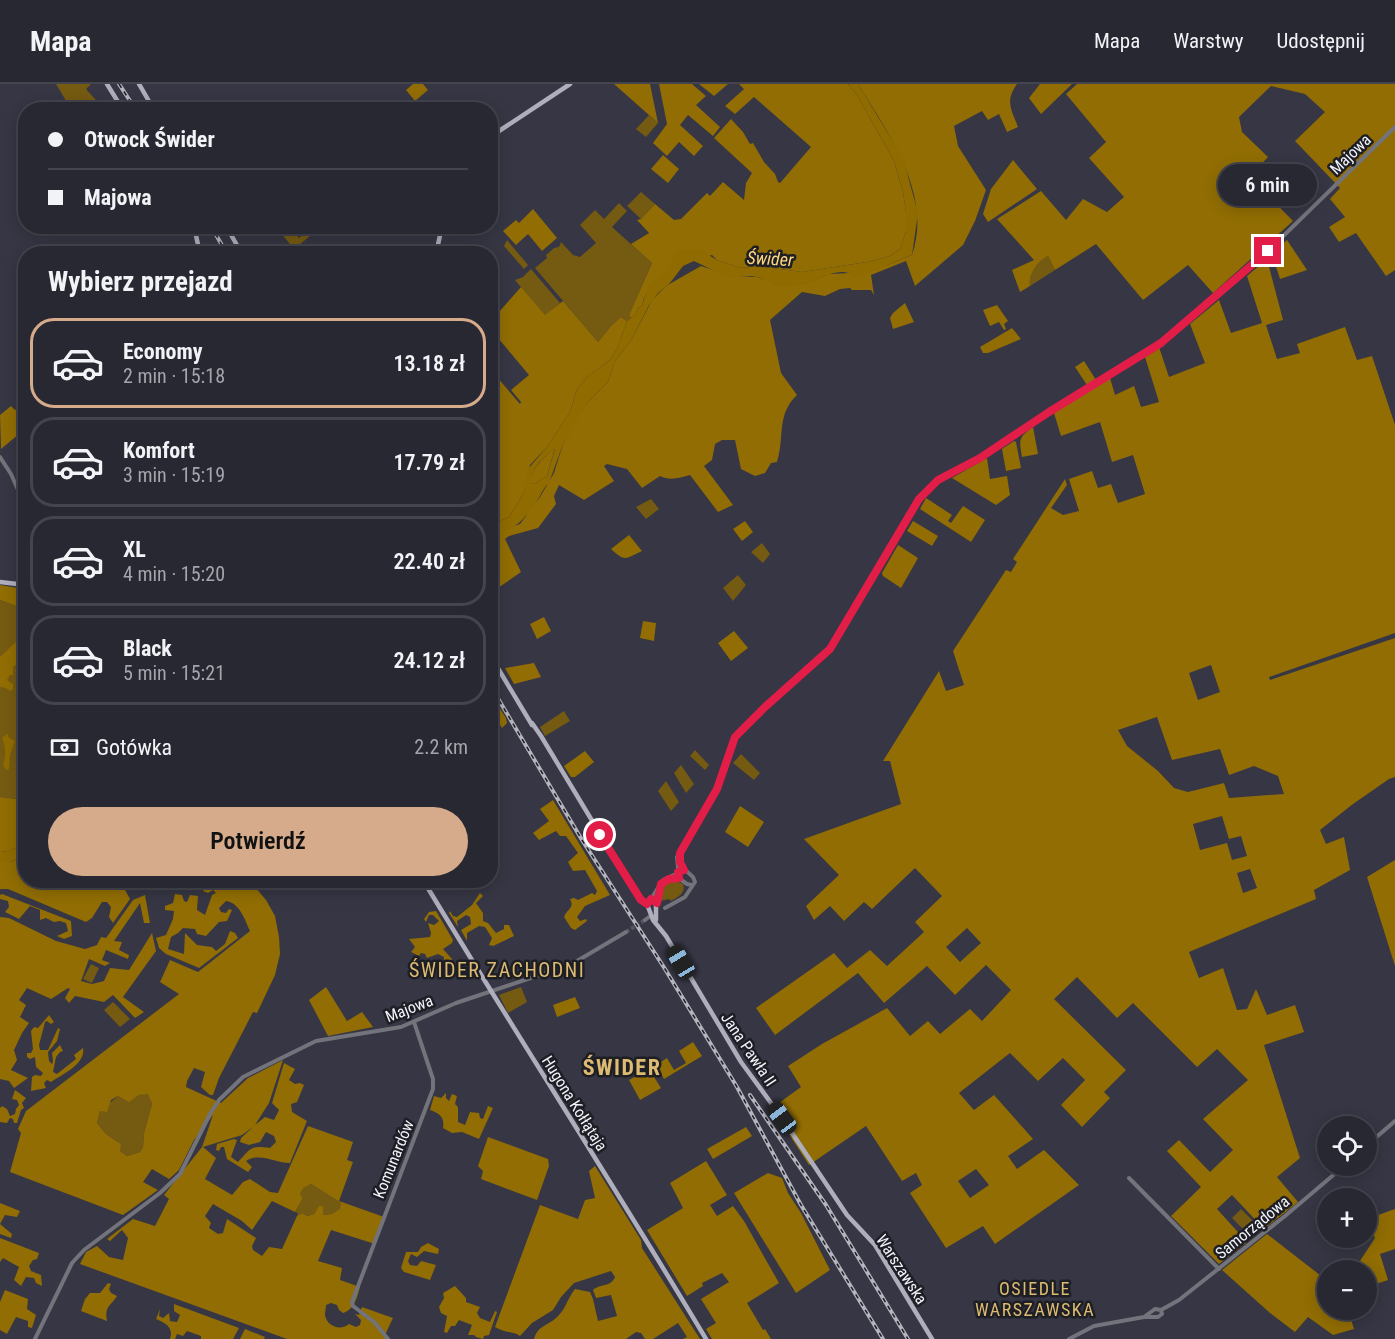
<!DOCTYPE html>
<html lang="pl">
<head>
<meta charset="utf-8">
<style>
	body { margin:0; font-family:"Roboto Condensed",sans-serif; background:#34343f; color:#f1f3f6; height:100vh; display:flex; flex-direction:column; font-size:22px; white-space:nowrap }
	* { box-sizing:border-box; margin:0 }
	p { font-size:20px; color:#a5a6ac }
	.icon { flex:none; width:33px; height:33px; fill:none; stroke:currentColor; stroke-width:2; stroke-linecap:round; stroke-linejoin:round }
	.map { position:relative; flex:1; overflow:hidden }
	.sheet { position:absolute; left:18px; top:162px; width:480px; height:642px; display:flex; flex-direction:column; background:#282833; border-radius:24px; box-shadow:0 3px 15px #0003,0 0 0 2px #44444e }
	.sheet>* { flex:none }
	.top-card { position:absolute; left:18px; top:18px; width:480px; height:132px; border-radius:24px; box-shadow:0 3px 15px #0003,0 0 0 2px #44444e; display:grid; align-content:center; height:132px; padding:0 30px; background:#282833 }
	.controls { position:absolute; left:1317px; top:1032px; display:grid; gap:12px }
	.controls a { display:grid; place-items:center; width:60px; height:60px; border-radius:50%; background:#282833; box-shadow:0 3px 15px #0003,0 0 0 2px #44444e; font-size:30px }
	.end { position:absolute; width:27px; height:27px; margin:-14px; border:8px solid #e11d48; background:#fff; box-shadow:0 0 0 3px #fff }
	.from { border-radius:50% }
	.bubble { position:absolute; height:42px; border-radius:21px; background:#282833; box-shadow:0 3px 15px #0003,0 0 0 2px #44444e; font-size:20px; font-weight:600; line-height:42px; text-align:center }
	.car { position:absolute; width:18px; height:36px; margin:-18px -9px; border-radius:8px; box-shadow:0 0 4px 2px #0007; background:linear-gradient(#222 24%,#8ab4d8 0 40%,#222 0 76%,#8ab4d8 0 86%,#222 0) }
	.top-card b { display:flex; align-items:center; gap:21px; height:57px; font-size:22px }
	.top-card b+b { border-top:2px solid #44444e }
	.top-card i { width:15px; height:15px; background:#f1f3f6 }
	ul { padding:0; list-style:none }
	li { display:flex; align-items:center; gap:18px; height:90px; margin:0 12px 9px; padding:0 18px; border:3px solid #44444e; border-radius:24px }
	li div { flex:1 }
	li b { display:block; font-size:22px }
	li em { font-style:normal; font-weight:600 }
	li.on { border-color:#d6ab8b }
	li>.icon { width:54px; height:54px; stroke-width:1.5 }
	h2 { padding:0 30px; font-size:27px; line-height:72px }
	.pay { display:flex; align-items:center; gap:15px; height:66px; padding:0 30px; font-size:22px }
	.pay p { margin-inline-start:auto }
	.cta { display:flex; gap:12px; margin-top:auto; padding:12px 30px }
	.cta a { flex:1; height:69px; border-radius:36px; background:#d6ab8b; color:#111; font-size:24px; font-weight:600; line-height:69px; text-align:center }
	header { display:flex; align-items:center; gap:36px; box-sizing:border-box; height:84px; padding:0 30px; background:#282833; border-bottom:2px solid #44444e }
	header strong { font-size:28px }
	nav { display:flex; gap:33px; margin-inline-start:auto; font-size:21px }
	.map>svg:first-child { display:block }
</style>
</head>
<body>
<header>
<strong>Mapa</strong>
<nav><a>Mapa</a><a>Warstwy</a><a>Udostępnij</a></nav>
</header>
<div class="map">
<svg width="1395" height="1255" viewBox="0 0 1395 1255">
	<rect width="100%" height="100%" fill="#363644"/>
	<path fill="#755a12" d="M56 0H91L86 5 104 25H83L74 16 68 20Z
		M649 31 658 39 646 53 636 45Z
		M641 108 655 120 641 135 627 122Z
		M619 119 627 127 612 143 652 179 629 231 631 234 627 237 621 233 611 242 598 258 535 184 547 174 546 171 554 164 559 163 561 158 573 171 580 173 596 159 580 141 595 126 604 135Z
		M276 143H290L299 154 312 143H321L294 165Z
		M507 156 528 181 524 185 504 162Z
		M1048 172 1055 186 1030 202C1028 190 1038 177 1048 172Z
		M531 185 560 219 545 232 515 196 523 193Z
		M651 415 659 425 646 435 636 423Z
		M762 459 770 470 763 479 751 468Z
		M738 491 746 501 733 517 723 504Z
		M0 516 24 525 22 547 26 550 25 716 0 713Z
		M564 627 570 637 545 652 540 643Z
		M695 666 709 681 705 686 690 672Z
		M741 670 760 689 754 696 733 679Z
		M681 681 694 700 686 709 674 689Z
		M666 697 679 718 671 727 658 707Z
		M674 796 683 800C686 809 678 813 671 817L669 815 660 817 664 801Z
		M91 880 99 884 92 899 83 895Z
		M521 903 527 918 508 929 499 911Z
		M113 918 130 935 120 943 104 926Z
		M148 1009 152 1020 144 1049 143 1063 140 1068 127 1072 119 1066 121 1060 106 1050 97 1039 100 1027 118 1012 129 1017 139 1011Z
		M311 1100 341 1119V1125L332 1130 323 1131V1123H319L314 1130 307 1132 302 1129 297 1132 298 1129 295 1128 303 1114 300 1110 303 1103Z
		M1241 1125 1258 1142 1249 1151 1232 1134Z"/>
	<path fill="#916d03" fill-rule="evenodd" d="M413 0H423L428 6 415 17 406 6Z
		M614 0H650L658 39Z
		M659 0H692L706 12 696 21 720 43 713 52 688 31 680 41 703 62 694 72 679 58 667 72 653 59 667 40Z
		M699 0H728L714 12Z
		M739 0H848L857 11 894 77 903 108 906 128V147L900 165 890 172 867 178 802 188 758 182 741 184 717 176 712 171C680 182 650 185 642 222L638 224 635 231 631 234 629 231 652 179 631 160 649 149 637 136 641 135 655 120 674 136 681 135 707 109 710 112 723 98 744 116 746 99 752 89 714 54 731 35 743 48 750 60 753 59 764 78 775 90 778 98 780 99 811 63 754 13 735 30 725 22 744 5Z
		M858 0H1017C1005 17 1011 25 1018 43L1007 48 999 30 988 36 982 27 954 42 958 62 986 106 975 137 963 161 915 202 906 177 871 191 874 211 871 206H852L850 204 840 205 825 212 802 208 770 236 781 289 797 311C776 331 785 352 777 378L771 379 765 389 755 392 741 385 735 356H722L715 360 712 376 704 382 733 421 718 428 690 391C680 394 669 397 660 392L642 404 627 385 607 380 604 382 614 397 584 416 559 401 554 412 556 420 538 444 509 452 505 455 521 488 498 504 491 506 490 450 520 440 526 432 527 428 540 413 554 389 563 360 579 330 587 319 608 298 615 277 632 255 652 216 666 202 701 182 735 193H757L777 201H794L806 199 829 190 851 189 887 181 912 171C933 110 888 49 858 0Z
		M1040 0H1072L1041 30 1029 14Z
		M1077 0H1395V186L1386 192 1356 149 1339 158 1329 143 1345 133 1330 115 1340 104 1295 57 1325 28 1305 10 1271 2 1239 33 1242 48 1268 73C1261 81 1251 87 1256 99L1293 137 1213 209 1188 181 1143 216 1096 160 1055 186 1048 172C1038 177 1028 190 1030 202L1020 208 1012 186 1034 176 997 135 1041 107 1066 136 1083 115 1107 128 1124 113 1089 74 1106 58 1066 10Z
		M663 71 679 85 668 99 651 85Z
		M1013 76 1037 105 988 138 983 130 991 105Z
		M533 125 557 154 542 167 528 150 516 161 503 147 516 136 519 139Z
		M1287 156 1307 186 1280 195 1272 170Z
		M1267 175 1283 236 1266 241 1277 275 1300 269 1297 260 1345 243 1357 276 1372 272 1395 341V549L1269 593 1270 596 1395 554V693L1389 695 1353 720 1320 746 1326 760 1344 753 1350 786 1314 806 1316 815 1189 868 1199 894 1223 884 1237 926 1247 925 1256 905 1267 931 1295 921 1304 948 1264 961 1300 1074 1277 1093 1298 1118 1264 1145 1232 1111 1217 1125 1247 1158 1219 1180 1171 1132 1201 1103 1167 1067 1179 1056 1210 1088 1233 1066 1203 1035 1248 996 1217 965 1197 983 1133 919 1117 934 1077 893 1054 915 1126 986 1104 1008 1110 1014 1082 1043 1061 1021 1085 996 1063 974 1038 997 1010 969 959 1009 974 1026 994 1011 1033 1055 1008 1072 1017 1085 1044 1066 1079 1101 995 1160 983 1142 946 1164 910 1109 922 1101 916 1089 902 1097 866 1042 809 1081 772 1024 801 1003 788 982 822 960 887 924 910 952 928 937 940 950 970 925 982 937 1011 906 986 881 955 911 927 882 884 919 858 889 775 951 756 924 834 869 847 884 870 866 887 882 924 848 915 838 942 812 915 784 872 825 864 818 844 837 830 822 814 836 806 822 839 791 804 755 901 720 890 677H883L939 587 946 607 964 601 953 567 1006 486 1011 488 1017 478 1013 475 1065 395 1067 401 1051 424 1063 431 1079 427 1069 395 1092 387 1098 404 1111 400 1118 419 1145 410 1133 371 1112 378 1100 338 1061 352 1054 329 1110 294 1115 311 1134 302 1141 323 1159 318 1145 273 1159 263 1169 293 1205 279 1190 240 1219 216 1231 249 1262 239 1247 192ZM1211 581 1220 608 1198 616 1189 589ZM1157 633 1172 676 1220 665 1229 691 1254 682 1278 692 1284 710 1229 714 1224 699 1188 708 1174 704 1158 687 1127 662 1118 646ZM1222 732 1229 755 1241 752 1247 772 1232 776 1227 759 1200 766 1193 740ZM1250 785 1257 804 1243 809 1237 789ZM967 844 981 859 960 878 946 863ZM976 1085 989 1101 970 1114 958 1097Z
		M521 203 545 231 563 217 598 258 611 242 621 233 627 237 617 265 610 276 587 293 577 305 570 328 547 363 530 381 524 409 509 433 497 438H491V286L520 320 521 318 511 306 529 291 498 254 491 261V237Z
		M905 219 914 238 893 245 890 234 893 229Z
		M997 221 1008 237 1004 240 1006 245 1004 246 999 238 990 242 983 226Z
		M1012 244 1021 255 988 269H983L980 263Z
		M1084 277 1096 296 1087 301 1075 283Z
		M25 318V345L1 365 0 331 11 322 15 326Z
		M1033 343 1038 370 1022 373C1019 355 1018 354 1033 343Z
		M1014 357 1016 358 1021 384 1006 387 1002 365Z
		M555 364 547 392 534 400 530 399C532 383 544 373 555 364Z
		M987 374 990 395 1007 392 1010 411 996 421 952 394Z
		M926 414 952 431 948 437 951 439 963 422 985 436 971 458 920 425Z
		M745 437 753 448 742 457 733 445Z
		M913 437 938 452 932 462 907 447Z
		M629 451 642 467C625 475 625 478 611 465Z
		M898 461 918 474 901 504 883 492 882 489Z
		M0 501 24 505V525L0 516Z
		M544 533 551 547 537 555 530 540Z
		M643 537 656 539 654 557 640 554Z
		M734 547 748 564 731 577 718 559Z
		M17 557 21 561 20 578 13 583V591H10L7 596 13 600V605L10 607 6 604 0 603V573Z
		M534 579 541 593 514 600 505 584Z
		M490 609 506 634 507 639 502 644 492 628 491 629Z
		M585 667 594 678 575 693H571L564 682Z
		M0 713 25 716V760L9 767 0 768Z
		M553 716 610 811 585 822 577 833 580 837 586 835 587 837 575 846 571 844 564 833C567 825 575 824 570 815L574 814 578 816 592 809 595 811 597 807 585 786 573 787 568 778 578 769 566 752H560L556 747 539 756 533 749 549 737 540 725Z
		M740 722 764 738 748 763 725 748Z
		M25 772 26 796H104L105 799 110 797H120L130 815 113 839 109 833 111 823 107 818H102L92 834 86 838 8 805H0V778H10Z
		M1395 776V882L1367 793Z
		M214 797H250L266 816 275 832 279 853 280 870 275 891 257 929 253 928 219 994 213 1011H210L201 1003 205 988 194 984 187 997 186 1003 221 1019 248 994 283 976 269 1019 255 1041 265 1033 274 1036 279 1026 272 1019 284 979 295 985 289 996 295 1000 300 999 304 1001 297 1018 291 1020 292 1028 307 1037 290 1079C275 1079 260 1068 246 1077L252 1083 248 1088 227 1075 224 1063H221L219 1067 216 1066 217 1060 234 1055 237 1056 231 1073 238 1078C251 1064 250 1061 270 1064L276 1058 274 1052 266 1048 260 1058 249 1061 240 1058 241 1054 253 1043 242 1051 203 1063 216 1074 205 1095 232 1111 243 1098 250 1095 270 1108 278 1109 308 1042 353 1058 347 1076 353 1078 339 1117 384 1133 375 1160 331 1146 318 1177 342 1184 340 1196 360 1203C357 1213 355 1225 343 1229L339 1226 337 1221 331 1219 326 1221C326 1224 325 1228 325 1231 327 1243 341 1247 349 1240L356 1243 360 1241 361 1236 355 1230 359 1231 362 1223 393 1234 385 1251 388 1255H287L80 1180 86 1168 97 1162 109 1173 123 1176 128 1154 122 1146 110 1157 107 1155 133 1135 155 1142 169 1115 164 1111 202 1063 213 1031 194 1056 179 1086 169 1095 152 1085 143 1098 158 1106 123 1131 10 1088 21 1049 18 1045 26 1027 179 910 160 898 170 876 198 888 250 847C245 836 240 819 226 817L219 824 221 828 226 829 229 825 232 826 227 837 219 838 206 852 197 850 195 845 183 844 178 849 171 853 168 865 184 870 185 849 197 861 212 863 216 867 225 860 230 847 235 849 238 854 199 884 166 870 159 864 156 854 166 851 173 835 174 827 165 826V822L173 819 175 810 182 811 184 817 187 818 190 811 198 812 197 826 205 831 212 811 216 809 213 806 208 809 203 807 205 802ZM148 1010 152 1020 144 1049 143 1063 140 1068 127 1072 120 1067 121 1060 106 1050 97 1039 100 1027 107 1028 111 1016 118 1012 129 1018 139 1011ZM311 1100 341 1119 340 1125 332 1130 323 1131V1122H319L314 1130 307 1132 302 1129 297 1132 282 1165 269 1163 262 1172 253 1166 252 1162 256 1154 227 1135 223 1149 218 1150 209 1144 211 1139 205 1132 213 1120 242 1137 252 1146 272 1117 295 1128 303 1114 300 1110 303 1104Z
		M480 809 483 812 476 819 483 829V837L488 839 496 849 504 845V841H509L514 852 493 862 489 861 492 854 485 843 479 842 467 849V857L461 846 471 840 470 833 466 831 457 837 458 843 449 829 450 827 453 832 457 833 472 821Z
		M2 810 71 837 72 852 64 855 57 852 68 847 66 839 60 837 54 838 46 834 40 836V826L30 822 19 835 5 828 9 823 8 817 0 815V811Z
		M145 811 150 839H144L140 819 114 857 122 858 119 866 129 871 128 875 106 866 102 876 110 879 105 882 89 875 81 897 92 900 104 897 110 884 129 886 152 849 156 867 123 913 144 928 135 934 113 911 104 918 75 912 69 919 65 914 70 905 68 904 51 915 27 904 19 916 26 921 20 933 29 939 22 949 14 966 17 976 11 986 28 994 14 1004 9 997 0 995V833L9 834 56 857 85 865 97 861 101 853 106 854 133 816Z
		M436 827 453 856 452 859 443 865 452 875V884L445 888 443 886 444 873 438 870 427 874 425 870 421 869 419 872 411 868 415 863 409 855 430 853 431 849 428 839 434 841 439 837 433 831H429L426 838 424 835 429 828Z
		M326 903 347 937 362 928 373 943 328 952 309 916Z
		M575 913 580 924 557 933 553 921Z
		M49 931 54 938 51 940 47 937 45 938 39 961 40 966H48L58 944 60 945 57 957 48 968 49 977 52 980 53 977 52 969 60 961 63 967 60 968 56 973 53 988 57 990 76 975 74 971 83 964C86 980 63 990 51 998L47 996 44 999 46 1004 31 1007 32 993 35 991 41 992 43 989 36 983 35 973 30 975 27 973V969H31L33 965 31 947 34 943 38 944Z
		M693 958 702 972 664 995 656 981 667 974 674 986 686 979 679 967Z
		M649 985 661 1004 640 1016 629 996Z
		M15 1006 26 1014 22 1019 24 1024 21 1026 17 1039H14L13 1035 10 1034 7 1039 0 1038V1024L2 1022 7 1025 10 1032 15 1030 16 1025 19 1021 17 1016 12 1015Z
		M446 1009V1014L449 1017 452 1010 457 1012 455 1020 458 1023V1038L465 1041 470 1028 479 1029 480 1034 483 1035 488 1022 493 1024 479 1055 462 1048 452 1049 443 1044C445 1033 439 1029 430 1026L434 1012 441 1014Z
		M746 1043 752 1052 713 1075 707 1065Z
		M488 1053 548 1075 549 1082 537 1116 481 1095 483 1087 478 1082Z
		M706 1077 727 1111 710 1121 717 1132 733 1122 744 1137 779 1199 747 1219 763 1246 765 1245 771 1255H712L706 1245 716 1239 701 1215 729 1198 722 1189 702 1199 703 1202 687 1212 647 1146 683 1124 670 1099Z
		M595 1082 641 1156 642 1164 700 1255H683L687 1253 678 1239 653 1255H645L641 1249 636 1248 626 1255H534C538 1241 548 1242 557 1233 566 1225 568 1213 575 1205L590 1208 593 1215 598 1237 617 1232 611 1211 596 1214 593 1206C601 1199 610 1204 615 1193L611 1187 574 1199 561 1213 553 1226 532 1239 520 1252C513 1247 504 1249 495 1243L540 1121 578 1135 585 1116 595 1114 589 1087Z
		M768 1089 782 1094 788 1109 801 1129 830 1186 796 1209 734 1109Z
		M0 1119 20 1127 17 1133 5 1131 0 1140 12 1150 11 1154 0 1150Z
		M1395 1125V1165L1380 1170 1388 1196 1367 1203 1366 1186H1354L1375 1154 1367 1135Z
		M1267 1150 1325 1195 1318 1206 1327 1213 1328 1226H1348L1354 1245 1333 1251 1308 1233 1295 1248 1270 1229 1222 1186Z
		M0 1154 39 1169 37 1175 33 1176 29 1182 31 1187 41 1191 42 1202 36 1199 34 1194 26 1193 21 1202 14 1196 19 1183 3 1174 0 1178Z
		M428 1159 439 1165 438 1170 424 1167 417 1173 411 1170 408 1177 410 1181 417 1182 421 1177 436 1181 430 1196 404 1188 401 1184 406 1168H418L421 1163Z
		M108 1199 111 1200 109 1205 111 1209 117 1212C111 1222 104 1222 107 1237L81 1227 85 1215 90 1209H100Z
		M455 1202 466 1214V1218L480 1223 477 1229 480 1234 490 1238 495 1227 497 1228 489 1251 484 1252 483 1255 476 1253 474 1251H468L472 1241 459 1236 455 1242H451L447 1249 444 1248 447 1232 441 1229 439 1223 444 1214 443 1209Z
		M5 1206 28 1215 27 1225 36 1231 32 1244 28 1243V1237L16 1233 7 1250 0 1246V1218Z
		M174 1220 239 1244 233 1255H201V1252L187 1247 183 1252 177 1250 175 1255H170C174 1243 165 1239 156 1235L160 1225 159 1232 163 1234 169 1229 170 1237 177 1238 180 1231 174 1227Z
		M245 1245 265 1253 264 1255H240Z"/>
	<path fill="#8f6b00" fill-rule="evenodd" d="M848 0H858L903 74 918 129 912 171 855 194C842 179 818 197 803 200 792 202 780 203 770 199 765 198 762 194 757 193 750 191 741 194 734 193 720 190 706 183 694 177L683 182 670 199 658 209 649 221 632 255 615 277 608 298 587 319 563 360 549 399C543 404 542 409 538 415 521 438 521 443 491 450V438H497L509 433 524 409 527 386 547 363 570 328 577 305 587 293 610 276 617 265 627 237 635 231 638 224 642 222 647 205 651 198 665 187 676 170 681 166H700L717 176 741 184 758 182 802 188 867 178 890 172 900 165 906 147V128L903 108 894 77 857 11ZM555 365 547 392 534 400 531 399C531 384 544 372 555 365Z
		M8 649V653L15 657 10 671 9 685 6 686 3 681C6 673 6 661 2 654Z
		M25 760V772L10 778H0V768L9 767Z"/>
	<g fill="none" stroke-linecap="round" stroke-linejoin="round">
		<path stroke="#525260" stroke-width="4" stroke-dasharray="4 2" stroke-linecap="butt" d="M626 848 645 836"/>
		<path stroke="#73737b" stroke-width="4" d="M0 373 11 390 26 424
			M679 794 677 773 717 705 735 653 765 623 830 565 919 415 938 396 980 373 1049 328 1161 259 1268 167 1395 43
			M664 798 677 793 687 800 692 801
			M651 815 663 796 678 789
			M657 819 660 802
			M665 824 685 813 695 798 693 793 682 783 680 771
			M645 836 649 833
			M1366 1062 1395 1037
			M1129 1094 1219 1185
			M1161 1226 1179 1216 1285 1132 1344 1082
			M1144 1233 1155 1225 1161 1226
			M35 1255 72 1179 84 1166 160 1109 180 1090 210 1030 219 1016 243 993 316 957 401 943 456 919 572 880 626 848
			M388 1255 374 1238 353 1222 352 1218 433 1005V995L414 938
			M1069 1255 1094 1242 1144 1233H1158L1162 1230 1161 1226"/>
		<path stroke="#aeaebc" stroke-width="4.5" d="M107 0 123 26
			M139 0 154 26
			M490 53 570 0
			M194 142 200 170
			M226 142 242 170
			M436 170 442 142
			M0 498 26 501
			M490 571 532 641
			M532 639 541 652 620 783 639 813 647 820 653 836 666 852 741 978 782 1034 847 1131 875 1161 932 1255
			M423 796C516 950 614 1101 706 1255
			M647 820 651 815 656 818V836"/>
		<g stroke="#b4b4bf" stroke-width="4">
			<path id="rail" d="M119 0 136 26
				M211 142 227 170
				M490 601 582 756 665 885 737 1003 801 1121 883 1255
				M750 1011 826 1121 908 1255"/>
		</g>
		<use href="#rail" stroke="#1e1e25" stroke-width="1.5" stroke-dasharray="4.5" stroke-linecap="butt"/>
	</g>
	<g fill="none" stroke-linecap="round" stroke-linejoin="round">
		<path stroke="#e11d48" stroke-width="8" d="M600 751 641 816 647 820 651 815 657 819 661 800 669 795 679 794 678 788 684 786 680 778V769L717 705 735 653 765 623 830 565 919 415 938 396 980 374 1049 328 1161 259 1268 167"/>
	</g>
	<g text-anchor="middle" stroke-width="5" stroke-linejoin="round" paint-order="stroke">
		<g font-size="16" fill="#f3f3fc" stroke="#1e1e25">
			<text transform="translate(1350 70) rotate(-44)" y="6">Majowa</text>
			<text transform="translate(409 924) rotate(-21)" y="6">Majowa</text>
			<text transform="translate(749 965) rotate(56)" y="6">Jana Pawła II</text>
			<text transform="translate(575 1019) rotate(58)" y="6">Hugona Kołłątaja</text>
			<text transform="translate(393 1075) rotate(-68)" y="6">Komunardów</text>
			<text transform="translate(1252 1143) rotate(-39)" y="6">Samorządowa</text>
			<text transform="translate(902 1185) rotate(57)" y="6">Warszawska</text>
		</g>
		<g font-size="18" font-style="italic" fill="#fed780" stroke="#1e1e25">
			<text transform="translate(770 175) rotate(3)" y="6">Świder</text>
		</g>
		<g font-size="18" letter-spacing="1.5" fill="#ddbb72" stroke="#1e1e25">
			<text x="1035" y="1211">OSIEDLE<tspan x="1035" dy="21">WARSZAWSKA</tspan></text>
		</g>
		<g font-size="20" letter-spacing="1.5" fill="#ddbb72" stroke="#1e1e25">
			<text x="497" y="893">ŚWIDER ZACHODNI</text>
		</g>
		<g font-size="22" font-weight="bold" letter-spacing="1.5" fill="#ddbb72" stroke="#1e1e25">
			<text x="622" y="991">ŚWIDER</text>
		</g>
	</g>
</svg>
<div class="controls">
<a><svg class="icon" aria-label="locate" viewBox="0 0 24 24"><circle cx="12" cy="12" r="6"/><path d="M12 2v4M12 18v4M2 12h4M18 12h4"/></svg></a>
<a>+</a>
<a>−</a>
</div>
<i class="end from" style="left:600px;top:751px"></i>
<i class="end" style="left:1268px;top:167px"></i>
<div class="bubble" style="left:1218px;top:80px;width:99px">6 min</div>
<i class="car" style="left:681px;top:878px;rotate:329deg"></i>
<i class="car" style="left:782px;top:1034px;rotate:323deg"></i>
<div class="top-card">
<b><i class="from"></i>Otwock Świder</b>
<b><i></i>Majowa</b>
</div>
<section class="sheet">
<h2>Wybierz przejazd</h2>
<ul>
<li class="on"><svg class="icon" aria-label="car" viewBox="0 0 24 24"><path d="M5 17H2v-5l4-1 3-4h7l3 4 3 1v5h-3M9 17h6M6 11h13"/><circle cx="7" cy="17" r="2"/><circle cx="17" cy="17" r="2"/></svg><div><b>Economy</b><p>2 min · 15:18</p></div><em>13.18 zł</em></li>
<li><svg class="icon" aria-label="car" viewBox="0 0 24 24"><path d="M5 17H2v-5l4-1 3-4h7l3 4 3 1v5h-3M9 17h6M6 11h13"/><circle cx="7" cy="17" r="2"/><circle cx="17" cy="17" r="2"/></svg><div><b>Komfort</b><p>3 min · 15:19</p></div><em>17.79 zł</em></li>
<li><svg class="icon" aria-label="car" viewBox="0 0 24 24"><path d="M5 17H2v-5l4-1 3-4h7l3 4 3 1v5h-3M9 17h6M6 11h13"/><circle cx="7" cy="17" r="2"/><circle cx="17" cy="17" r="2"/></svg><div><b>XL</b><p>4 min · 15:20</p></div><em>22.40 zł</em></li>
<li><svg class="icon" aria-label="car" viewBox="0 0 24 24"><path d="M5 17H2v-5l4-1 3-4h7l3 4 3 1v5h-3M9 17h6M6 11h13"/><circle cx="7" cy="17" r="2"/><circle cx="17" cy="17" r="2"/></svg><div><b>Black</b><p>5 min · 15:21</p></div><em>24.12 zł</em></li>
</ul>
<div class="pay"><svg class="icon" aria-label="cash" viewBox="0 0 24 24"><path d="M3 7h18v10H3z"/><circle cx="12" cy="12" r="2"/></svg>Gotówka<p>2.2 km</p></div>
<div class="cta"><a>Potwierdź</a></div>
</section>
</div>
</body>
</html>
